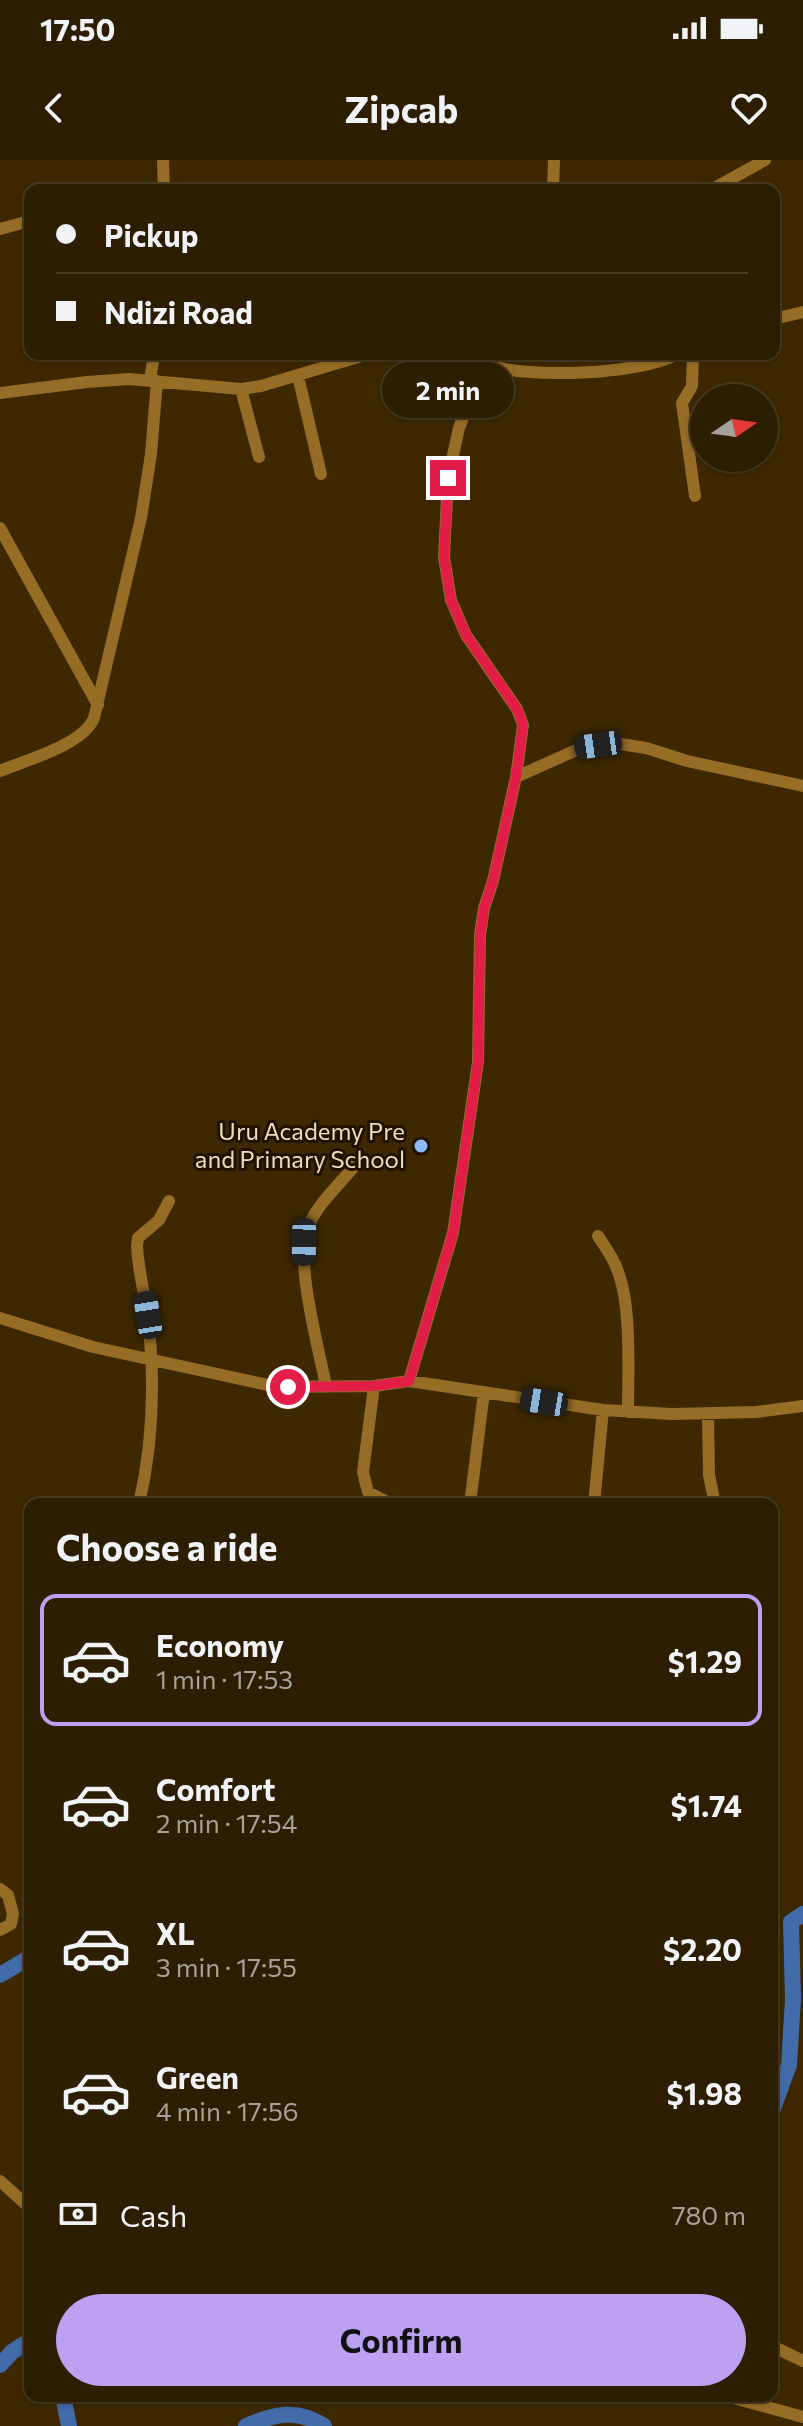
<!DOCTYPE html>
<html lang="en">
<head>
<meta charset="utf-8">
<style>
	body { margin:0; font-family:Commissioner,sans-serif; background:#36270b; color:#f1f3f6; height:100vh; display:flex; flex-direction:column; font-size:30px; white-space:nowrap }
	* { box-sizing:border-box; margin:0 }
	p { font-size:26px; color:#a7a299 }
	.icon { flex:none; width:44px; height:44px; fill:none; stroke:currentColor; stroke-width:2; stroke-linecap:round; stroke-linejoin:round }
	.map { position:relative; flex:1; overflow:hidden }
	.panel { position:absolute; left:24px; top:1338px; width:754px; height:904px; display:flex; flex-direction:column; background:#2e1e01; border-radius:16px; box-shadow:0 2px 6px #0004,0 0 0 2px #493c23 }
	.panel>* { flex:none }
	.hud { position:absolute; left:24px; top:24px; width:756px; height:176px; border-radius:16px; box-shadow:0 2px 6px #0004,0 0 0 2px #493c23; display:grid; align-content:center; height:176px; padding:0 32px; background:#2e1e01 }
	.needle { width:52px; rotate:77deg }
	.fabs { position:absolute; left:690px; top:224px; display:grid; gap:16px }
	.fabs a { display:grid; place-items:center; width:88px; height:88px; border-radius:50%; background:#2e1e01; box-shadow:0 2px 6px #0004,0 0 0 2px #493c23; font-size:40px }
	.end { position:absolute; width:36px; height:36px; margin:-18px; border:10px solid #e11d48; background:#fff; box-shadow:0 0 0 4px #fff }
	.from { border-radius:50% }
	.bubble { position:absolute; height:56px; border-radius:28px; background:#2e1e01; box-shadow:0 2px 6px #0004,0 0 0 2px #493c23; font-size:26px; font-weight:700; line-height:56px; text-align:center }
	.car { position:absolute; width:24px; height:48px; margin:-24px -12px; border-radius:10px; box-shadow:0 0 6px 2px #0007; background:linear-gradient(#222 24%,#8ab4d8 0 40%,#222 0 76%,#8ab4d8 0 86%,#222 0) }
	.hud b { display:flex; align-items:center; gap:28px; height:76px; font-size:30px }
	.hud b+b { border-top:2px solid #493c23 }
	.hud i { width:20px; height:20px; background:#f1f3f6 }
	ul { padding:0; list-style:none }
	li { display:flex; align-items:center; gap:24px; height:132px; margin:0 16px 12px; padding:0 16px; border:4px solid transparent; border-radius:16px }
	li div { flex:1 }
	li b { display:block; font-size:30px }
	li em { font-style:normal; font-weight:700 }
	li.current { border-color:#bca0f2 }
	li>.icon { width:72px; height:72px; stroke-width:1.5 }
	h2 { padding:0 32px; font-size:36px; line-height:96px }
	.pay { display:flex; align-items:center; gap:20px; height:88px; padding:0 32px; font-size:30px }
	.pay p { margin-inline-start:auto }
	.action { display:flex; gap:16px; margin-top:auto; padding:16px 32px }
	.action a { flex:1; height:92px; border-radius:48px; background:#bca0f2; color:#111; font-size:32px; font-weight:700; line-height:92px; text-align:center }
	.status { display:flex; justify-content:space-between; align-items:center; height:56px; padding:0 40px; background:#2e1e01; direction:ltr }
	.status svg { height:22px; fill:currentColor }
	header { display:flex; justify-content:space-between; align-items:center; height:104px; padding:0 32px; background:#2e1e01; font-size:36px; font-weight:700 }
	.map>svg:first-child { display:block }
</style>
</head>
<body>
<div class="status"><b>17:50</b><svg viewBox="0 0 49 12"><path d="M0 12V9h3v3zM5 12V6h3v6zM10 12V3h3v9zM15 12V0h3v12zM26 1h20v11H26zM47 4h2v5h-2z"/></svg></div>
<header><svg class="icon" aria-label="back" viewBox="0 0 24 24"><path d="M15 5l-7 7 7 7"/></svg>Zipcab<svg class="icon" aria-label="heart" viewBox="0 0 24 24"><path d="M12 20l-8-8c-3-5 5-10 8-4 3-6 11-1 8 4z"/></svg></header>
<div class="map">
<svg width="803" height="2266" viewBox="0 0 803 2266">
	<rect width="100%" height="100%" fill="#3d2801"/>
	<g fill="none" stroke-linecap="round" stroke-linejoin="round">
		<path stroke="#416ba9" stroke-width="16" d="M0 1815 30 1797
			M772 1951 789 1905 793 1839 791 1762 803 1754
			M0 2205 12 2192 24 2184 30 2186
			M63 2236 69 2266
			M246 2266C274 2254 297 2248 324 2266"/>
		<path stroke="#966d25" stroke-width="12" d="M163 0 164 30
			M553 30 554 0
			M711 30 765 0
			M0 69 30 61
			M774 159 803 152
			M412 194 415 233
			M431 194 460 202 480 211
			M693 194 692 226 682 243 695 336
			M484 204C527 219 638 215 678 194
			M298 216 321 314
			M150 220 154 194
			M241 229 259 297
			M0 233 87 222 129 219 241 229 261 226 368 194
			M0 368 98 545
			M0 611C26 600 83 585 94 558L141 358 151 294 157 221
			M516 617 581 588 614 583 646 588 687 601 803 626
			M598 1076C605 1087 613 1097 617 1109 632 1145 628 1213 628 1252
			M0 1158 93 1187 277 1227 374 1226 409 1221 603 1250 672 1254 756 1252 803 1246
			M409 1221 453 1073 478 902 480 775 484 748 493 721 516 617 523 565 517 549 466 475 451 440 444 397 448 318 459 268 488 194
			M326 1226C319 1189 294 1100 308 1067 317 1044 341 1023 356 1004
			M374 1226 363 1312 368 1332 391 1344
			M708 1255 709 1315 715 1344
			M139 1344C153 1284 155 1220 148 1159 145 1135 138 1110 137 1086L138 1078 159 1060 169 1041
			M470 1344 484 1232
			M594 1344 603 1250
			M0 1729 8 1735 13 1754 11 1764 0 1770
			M0 2021 30 2048
			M772 2186 803 2201
			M726 2236 803 2257"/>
	</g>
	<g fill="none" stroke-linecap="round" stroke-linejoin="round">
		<path stroke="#e11d48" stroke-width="10" d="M288 1227 374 1226 409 1221 453 1073 478 902 480 775 484 748 493 721 516 617 523 565 517 549 466 475 451 440 444 397 448 318"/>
	</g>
	<circle fill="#8cb9fc" stroke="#1f1200" stroke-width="3" cx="421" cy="986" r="8"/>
	<g text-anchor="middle" stroke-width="6" stroke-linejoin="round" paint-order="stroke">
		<g font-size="24" fill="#f3dcbb" stroke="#1f1200" text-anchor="end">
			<text x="405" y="980">Uru Academy Pre<tspan x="405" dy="28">and Primary School</tspan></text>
		</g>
	</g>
</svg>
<div class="fabs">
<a><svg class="needle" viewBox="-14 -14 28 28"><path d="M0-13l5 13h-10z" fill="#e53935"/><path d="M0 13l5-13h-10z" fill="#a7a299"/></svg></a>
</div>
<i class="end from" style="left:288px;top:1227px"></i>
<i class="end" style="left:448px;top:318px"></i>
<div class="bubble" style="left:382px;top:202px;width:132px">2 min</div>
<i class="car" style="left:598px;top:585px;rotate:262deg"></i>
<i class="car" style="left:304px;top:1082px;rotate:181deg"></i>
<i class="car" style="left:148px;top:1155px;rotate:351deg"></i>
<i class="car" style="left:544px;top:1242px;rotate:279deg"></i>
<div class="hud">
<b><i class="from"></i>Pickup</b>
<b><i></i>Ndizi Road</b>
</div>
<section class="panel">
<h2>Choose a ride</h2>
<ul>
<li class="current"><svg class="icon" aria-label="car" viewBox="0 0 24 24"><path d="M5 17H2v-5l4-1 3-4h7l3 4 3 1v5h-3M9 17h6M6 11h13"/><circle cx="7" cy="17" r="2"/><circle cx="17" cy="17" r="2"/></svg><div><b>Economy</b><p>1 min · 17:53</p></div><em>$1.29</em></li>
<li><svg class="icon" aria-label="car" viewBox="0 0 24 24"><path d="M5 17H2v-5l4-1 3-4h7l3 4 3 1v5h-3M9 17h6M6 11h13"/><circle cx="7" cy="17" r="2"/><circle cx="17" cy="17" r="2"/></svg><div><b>Comfort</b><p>2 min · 17:54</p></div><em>$1.74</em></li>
<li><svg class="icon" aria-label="car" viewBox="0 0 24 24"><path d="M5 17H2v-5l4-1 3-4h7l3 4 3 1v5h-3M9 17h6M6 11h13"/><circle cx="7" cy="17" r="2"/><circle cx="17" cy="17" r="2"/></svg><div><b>XL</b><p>3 min · 17:55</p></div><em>$2.20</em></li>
<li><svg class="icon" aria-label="car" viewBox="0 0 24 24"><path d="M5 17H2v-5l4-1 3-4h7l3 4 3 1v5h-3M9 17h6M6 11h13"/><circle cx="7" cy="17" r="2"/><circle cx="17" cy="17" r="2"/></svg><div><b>Green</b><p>4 min · 17:56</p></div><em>$1.98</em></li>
</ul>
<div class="pay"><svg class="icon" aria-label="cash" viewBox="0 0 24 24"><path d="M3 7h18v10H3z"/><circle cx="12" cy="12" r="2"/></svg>Cash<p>780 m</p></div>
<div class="action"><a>Confirm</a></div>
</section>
</div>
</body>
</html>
